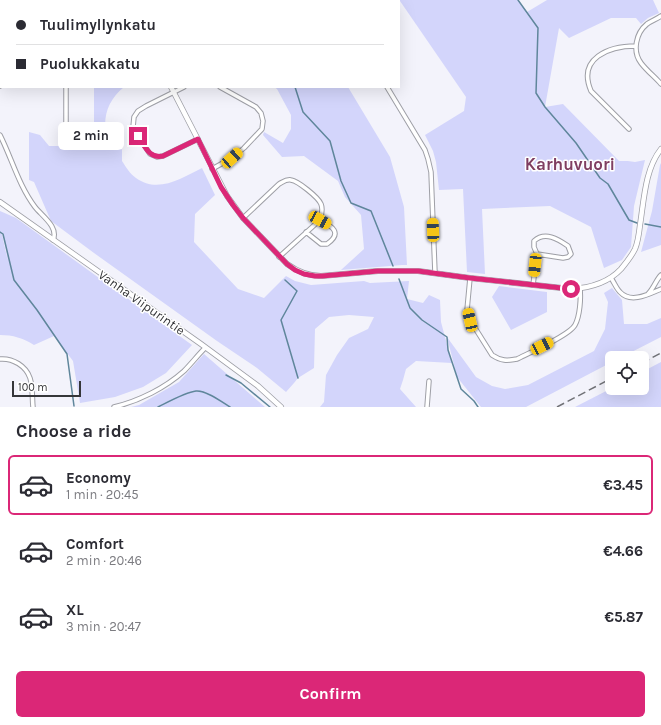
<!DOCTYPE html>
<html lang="en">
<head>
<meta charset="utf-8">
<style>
	body { margin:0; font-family:Karla,sans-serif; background:#f2f2f3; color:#2b2b33; height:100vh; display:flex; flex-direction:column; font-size:15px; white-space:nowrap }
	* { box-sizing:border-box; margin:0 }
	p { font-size:13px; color:#7c7c81 }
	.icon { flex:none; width:22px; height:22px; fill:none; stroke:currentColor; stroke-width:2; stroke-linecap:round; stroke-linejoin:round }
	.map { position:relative; height:407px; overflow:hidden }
	.details { display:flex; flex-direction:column; background:#fff; flex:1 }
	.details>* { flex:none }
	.banner { position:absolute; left:0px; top:0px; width:400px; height:88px; box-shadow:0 4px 16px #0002; display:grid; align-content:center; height:88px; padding:0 16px; background:#fff }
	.fabs { position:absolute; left:605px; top:351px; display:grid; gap:8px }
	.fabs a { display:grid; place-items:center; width:44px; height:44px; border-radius:6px; background:#fff; box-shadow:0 4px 16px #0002; font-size:20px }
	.scale { position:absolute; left:12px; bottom:10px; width:69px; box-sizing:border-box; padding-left:4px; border:2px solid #353639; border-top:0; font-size:11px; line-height:14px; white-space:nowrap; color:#353639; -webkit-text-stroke:3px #fff; paint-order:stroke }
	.end { position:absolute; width:18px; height:18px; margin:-9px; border:5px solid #db2777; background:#fff; box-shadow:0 0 0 2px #fff }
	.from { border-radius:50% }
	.bubble { position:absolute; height:28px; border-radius:6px; background:#fff; box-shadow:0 4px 16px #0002; font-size:13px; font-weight:700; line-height:28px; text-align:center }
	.car { position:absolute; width:12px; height:24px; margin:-12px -6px; border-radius:5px; box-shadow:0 0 3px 1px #0007; background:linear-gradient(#f5c518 24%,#345 0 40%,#f5c518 0 76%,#345 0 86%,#f5c518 0) }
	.banner b { display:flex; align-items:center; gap:14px; height:38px; font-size:15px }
	.banner b+b { border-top:1px solid #e1e1e2 }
	.banner i { width:10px; height:10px; background:#2b2b33 }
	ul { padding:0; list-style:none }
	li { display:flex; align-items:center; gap:12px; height:60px; margin:0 8px 6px; padding:0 8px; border:2px solid transparent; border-radius:6px }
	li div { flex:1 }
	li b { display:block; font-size:15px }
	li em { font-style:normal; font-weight:700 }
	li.selected { border-color:#db2777 }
	li>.icon { width:36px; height:36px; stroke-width:1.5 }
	h2 { padding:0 16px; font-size:18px; line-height:48px }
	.primary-button { display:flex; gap:8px; margin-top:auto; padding:8px 16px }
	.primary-button a { flex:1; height:46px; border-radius:6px; background:#db2777; color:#fff; font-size:16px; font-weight:700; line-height:46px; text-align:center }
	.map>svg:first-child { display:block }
</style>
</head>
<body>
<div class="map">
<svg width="661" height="407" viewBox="0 0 661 407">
	<rect width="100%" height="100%" fill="#f3f3fb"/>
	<path fill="#d3d5fb" d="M363 0H518L527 12 547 0H653L659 13 648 18 641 24 636 18H611L569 38 559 28 545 107 563 104 619 161H628L635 162 645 160 634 206 631 247 622 260 604 268 591 227 550 206 482 209 485 274 467 272 463 189 439 190 436 162 433 151 425 135 464 111 466 97 400 1H364Z
		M94 87H124C107 101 102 118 107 139L120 147 122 150V161C126 167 130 174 136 178 158 194 182 178 202 168L215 195 195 214 194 242 238 289 264 298 286 276 295 281 311 285 364 281 370 283 409 281 407 299 423 303 429 295 440 300 441 322 452 363 416 361 406 369 403 380 400 389 416 407H320L324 402 326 375 337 355 349 338 368 329 374 317 349 315 329 317 315 329 314 368 298 378 294 383 286 392 257 368 217 341 94 253 51 221 34 182 29 180V132L40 135 49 146H88L94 140Z
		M274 87H348L390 157 404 207 407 265H402L341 270 364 249 361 215 345 197 338 181 304 156 282 157 263 135 264 132 283 143 291 129V115L277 89Z
		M661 163V245L641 252 652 211 660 165Z
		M0 211 16 218 192 345 166 373 143 387 115 397 80 403 73 361 54 336 34 345C23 338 13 335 0 335V233L2 234 8 262 3 234 0 232Z
		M499 286 547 292V312L511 330 492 297Z
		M612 288 622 300 624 324H647L661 318V337L620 358H612V362L526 407H481L457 377 447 337 476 377 492 386 505 389 528 385 594 351 605 329 608 302 604 293Z
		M204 354 265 407H131L139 405 179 382Z
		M661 362V407H575L612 388H642V372Z"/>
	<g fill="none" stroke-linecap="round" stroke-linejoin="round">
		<path stroke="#5f869b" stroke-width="1.5" d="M518 0 538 28 536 93 545 107 576 143 600 178 608 184 629 220 637 223
			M295 87 303 112 330 141 341 181 351 203 371 211 393 266
			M645 224 661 227
			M0 232 3 234 14 280 37 310 67 354 74 406
			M399 279 410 308 422 320 447 337 448 350 461 389 474 401 478 407
			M285 280 297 291 281 320 298 378
			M226 375 241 383 270 407
			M158 407C168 402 186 392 196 391 206 390 222 402 230 407"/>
		<g stroke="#9e9fa6" stroke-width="5.5">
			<path id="minor" d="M347 0 348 1
				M661 16C657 19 651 21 647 24 636 33 632 51 641 63 647 71 655 77 661 84
				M0 86 1 85
				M184 87 146 106 138 111 134 117 133 127 138 136 150 154 157 157 163 156 198 139
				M387 87 425 150 428 159 431 172 435 273
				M66 126V87
				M629 129 591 91C577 58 609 46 636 46
				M0 135C12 159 19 186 35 207 42 216 59 227 53 240
				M212 169 232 158 244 148 262 129 263 121 261 113 256 107 220 87
				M243 218 279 184C283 182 286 179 291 180 298 181 318 197 321 204 323 209 322 214 320 220L279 257
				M306 232 321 244H327C343 233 332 226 320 220
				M470 278 467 310 470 320 492 355C501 361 507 361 517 359 529 353 570 335 575 325 580 316 581 298 580 289
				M611 278C614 282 616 288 620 292 631 304 649 294 661 289
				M533 285 537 254 563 258 568 257 571 254 568 246C558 239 545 231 534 241V247L537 254
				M648 294C654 288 656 280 661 275
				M0 359C13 358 26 366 30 378 33 387 32 398 33 407
				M114 407C139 401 165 388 184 371 191 364 198 355 205 348
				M427 407 429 381"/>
		</g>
		<g stroke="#9e9fa6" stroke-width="6">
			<path id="tertiary" d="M91 0 92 1
				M171 87 227 196 243 218 287 264C298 272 308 276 321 276L378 271H418L470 278 571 289C589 288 608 283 621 269 626 263 631 257 635 249 638 242 639 234 640 225 644 200 645 169 661 149
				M0 202 201 344 258 386 281 407"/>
		</g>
		<use href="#minor" stroke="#fff" stroke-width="3.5"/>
		<use href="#tertiary" stroke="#fff" stroke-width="4.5"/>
		<path stroke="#717277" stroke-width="1.5" stroke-dasharray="8 4" stroke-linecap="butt" d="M642 363 661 353
			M557 407 612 378"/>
	</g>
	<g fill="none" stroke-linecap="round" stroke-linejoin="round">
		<path stroke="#db2777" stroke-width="5" d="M138 136C145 146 149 159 163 156L198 139 221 187 233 205 243 218 287 264 295 270 304 274 315 276H322L378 271H418L470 278 571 289"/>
	</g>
	<g text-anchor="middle" stroke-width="3" stroke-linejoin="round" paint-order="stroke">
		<g font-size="13" fill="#353639" stroke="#fff">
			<text transform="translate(142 302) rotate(35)" y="5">Vanha Viipurintie</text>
		</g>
		<g font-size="17" font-weight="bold" fill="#7f3e61" stroke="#fff">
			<text x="570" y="170">Karhuvuori</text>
		</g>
	</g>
</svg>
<div class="fabs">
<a><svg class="icon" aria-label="locate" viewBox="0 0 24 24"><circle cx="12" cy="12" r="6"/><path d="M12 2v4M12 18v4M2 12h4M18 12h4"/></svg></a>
</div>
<div class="scale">100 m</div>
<i class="end from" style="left:571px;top:289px"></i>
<i class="end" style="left:138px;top:136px"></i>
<div class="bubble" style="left:58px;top:122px;width:66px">2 min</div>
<i class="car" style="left:232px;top:158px;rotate:48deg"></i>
<i class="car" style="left:320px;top:220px;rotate:119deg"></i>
<i class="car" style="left:433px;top:230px;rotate:358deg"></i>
<i class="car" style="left:535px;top:265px;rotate:186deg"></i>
<i class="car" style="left:470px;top:320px;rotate:347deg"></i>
<i class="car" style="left:542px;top:346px;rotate:63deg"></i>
<div class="banner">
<b><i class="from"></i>Tuulimyllynkatu</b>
<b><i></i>Puolukkakatu</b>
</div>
</div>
<section class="details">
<h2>Choose a ride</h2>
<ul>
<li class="selected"><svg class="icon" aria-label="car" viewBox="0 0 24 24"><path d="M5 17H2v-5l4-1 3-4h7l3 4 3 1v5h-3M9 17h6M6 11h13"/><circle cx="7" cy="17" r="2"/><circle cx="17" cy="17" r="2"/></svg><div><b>Economy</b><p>1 min · 20:45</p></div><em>€3.45</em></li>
<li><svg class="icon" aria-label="car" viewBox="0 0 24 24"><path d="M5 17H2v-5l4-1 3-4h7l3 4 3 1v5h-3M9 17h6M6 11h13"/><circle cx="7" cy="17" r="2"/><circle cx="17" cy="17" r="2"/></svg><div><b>Comfort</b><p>2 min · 20:46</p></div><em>€4.66</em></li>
<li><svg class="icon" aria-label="car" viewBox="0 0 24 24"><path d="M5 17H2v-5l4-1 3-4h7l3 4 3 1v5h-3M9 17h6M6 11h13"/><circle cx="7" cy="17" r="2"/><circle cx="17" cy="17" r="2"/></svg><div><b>XL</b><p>3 min · 20:47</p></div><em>€5.87</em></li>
</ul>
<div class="primary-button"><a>Confirm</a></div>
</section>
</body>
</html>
